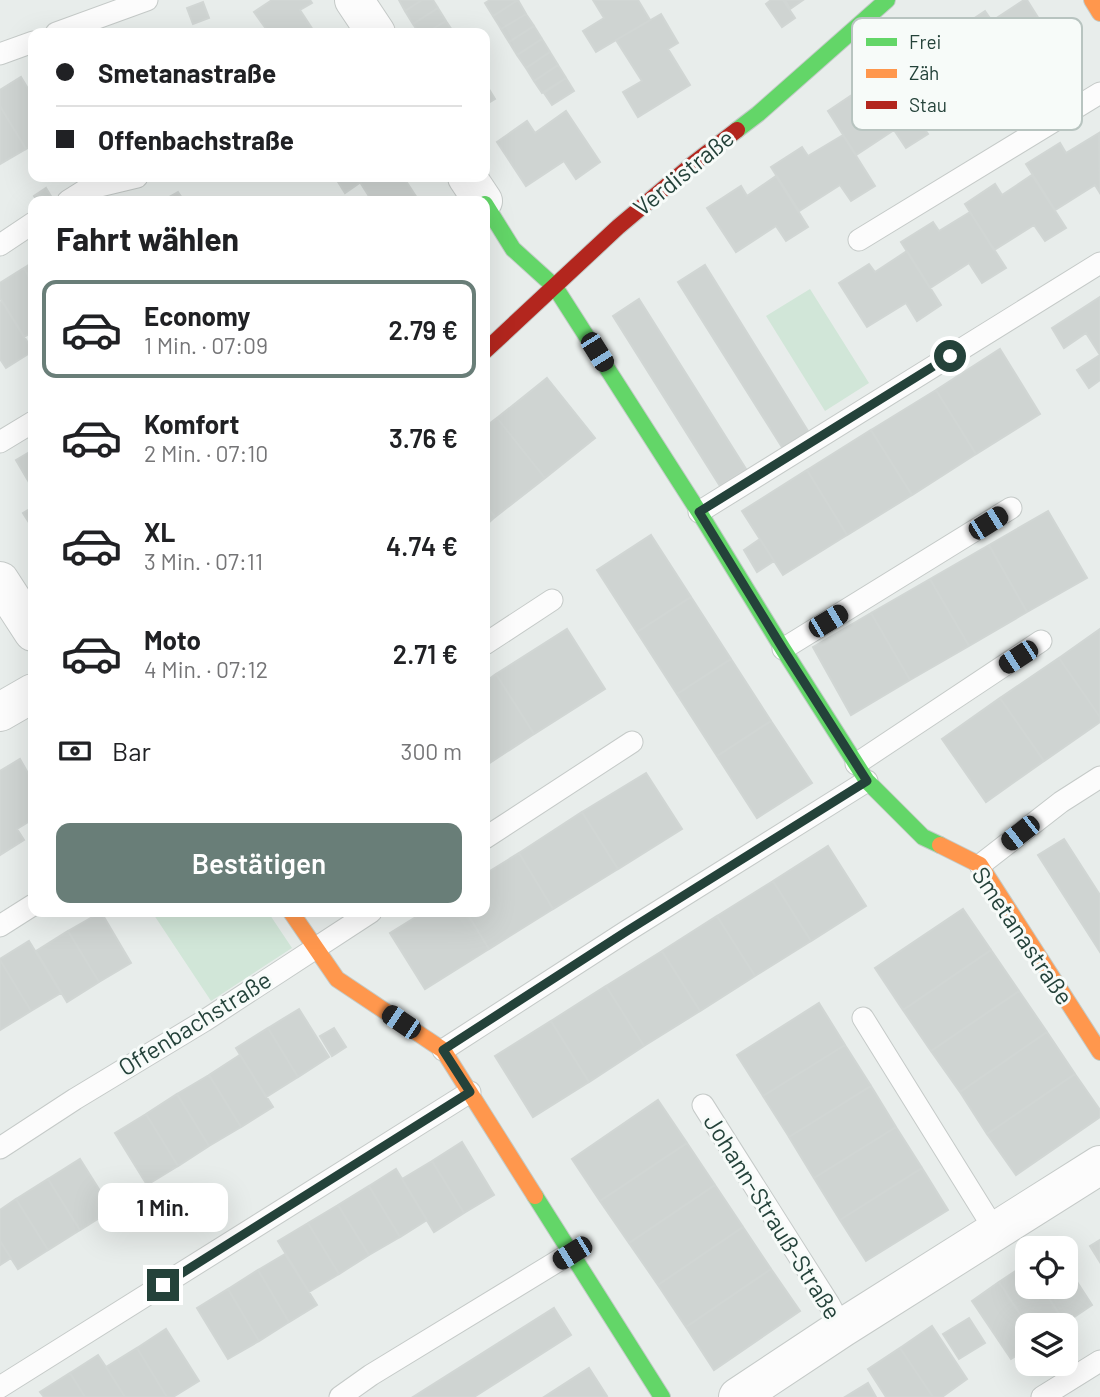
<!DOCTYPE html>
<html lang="de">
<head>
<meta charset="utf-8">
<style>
	body { margin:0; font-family:Barlow,sans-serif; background:#f2f2f2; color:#202124; height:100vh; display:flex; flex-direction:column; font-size:26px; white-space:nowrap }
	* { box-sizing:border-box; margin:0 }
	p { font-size:23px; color:#757577 }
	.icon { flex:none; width:38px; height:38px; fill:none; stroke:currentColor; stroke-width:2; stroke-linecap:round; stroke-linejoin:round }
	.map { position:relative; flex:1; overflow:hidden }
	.panel { position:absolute; left:28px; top:196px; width:462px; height:721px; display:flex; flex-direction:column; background:#fff; border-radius:14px; box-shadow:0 7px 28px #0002 }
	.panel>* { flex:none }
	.hud { position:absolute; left:28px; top:28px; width:462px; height:154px; border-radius:14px; box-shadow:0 7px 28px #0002; display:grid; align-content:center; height:154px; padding:0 28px; background:#fff }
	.controls { position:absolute; left:1015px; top:1236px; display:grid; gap:14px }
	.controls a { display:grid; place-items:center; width:63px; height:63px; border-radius:14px; background:#fff; box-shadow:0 7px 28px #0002; font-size:35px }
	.end { position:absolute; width:32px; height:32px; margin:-16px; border:9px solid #24423a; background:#fff; box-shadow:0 0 0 4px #fff }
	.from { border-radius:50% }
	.bubble { position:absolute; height:49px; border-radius:14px; background:#fff; box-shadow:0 7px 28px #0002; font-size:23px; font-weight:600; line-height:49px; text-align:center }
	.car { position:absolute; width:21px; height:42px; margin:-21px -10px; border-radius:9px; box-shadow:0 0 5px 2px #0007; background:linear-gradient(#222 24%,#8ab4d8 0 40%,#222 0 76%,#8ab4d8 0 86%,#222 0) }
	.hud b { display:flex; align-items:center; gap:24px; height:66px; font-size:26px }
	.hud b+b { border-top:2px solid #e0e0e0 }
	.hud i { width:18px; height:18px; background:#202124 }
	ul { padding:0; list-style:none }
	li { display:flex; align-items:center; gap:21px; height:98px; margin:0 14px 10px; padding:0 14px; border:4px solid transparent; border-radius:14px }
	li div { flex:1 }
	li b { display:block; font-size:26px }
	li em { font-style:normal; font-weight:600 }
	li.active { border-color:#697e78 }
	li>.icon { width:63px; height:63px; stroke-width:1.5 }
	h2 { padding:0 28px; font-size:32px; line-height:84px }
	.pay { display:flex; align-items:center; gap:18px; height:77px; padding:0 28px; font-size:26px }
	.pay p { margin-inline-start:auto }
	.cta { display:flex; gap:14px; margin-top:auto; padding:14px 28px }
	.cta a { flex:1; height:80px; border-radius:14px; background:#697e78; color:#fff; font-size:28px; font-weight:600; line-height:80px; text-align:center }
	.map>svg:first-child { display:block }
</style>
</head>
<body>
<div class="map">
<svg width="1100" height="1397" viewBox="0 0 1100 1397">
	<rect width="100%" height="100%" fill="#e8edeb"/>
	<path fill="#d1e6d8" d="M810 289 869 383 825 411 766 316Z
		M152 912H268L292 948 211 1001Z"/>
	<path fill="#cfd4d2" stroke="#d1d6d4" stroke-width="2" d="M272 0H310L312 3 300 10 315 33H269L254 12Z
		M399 0H422L405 11Z
		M422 0H433L438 8 413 24 405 11Z
		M490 0H518L493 16 485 3Z
		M518 0 526 14 501 29 493 16Z
		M593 0H638L650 20 596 52 583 31 604 18Z
		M771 0H783L795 18 782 27 766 4Z
		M785 0H803L790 9Z
		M1024 0H1027L1061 54 1032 72 1019 53 980 78 952 33 985 11 992 21Z
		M203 2 209 18 193 24 187 8Z
		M438 8 446 21 426 33H419L413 24Z
		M526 14 534 26 509 42 501 29Z
		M661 14 678 43 668 49 690 85 638 117 623 92 642 81 616 40Z
		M446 21 454 33H426Z
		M534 26 542 39 517 55 509 42Z
		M542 39 550 52 526 68 517 55Z
		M550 52 558 65 534 81 526 68Z
		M558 65 566 78 542 93 534 81Z
		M21 77 33 97V144L26 149 0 106V90Z
		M566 78 574 91 552 105 544 93Z
		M894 84 928 134 906 148 894 130 856 155 828 111 855 93 863 105Z
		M487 86 495 99 485 105V87Z
		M0 106 26 149 0 164Z
		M566 111 600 162 576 179 564 161 526 186 497 142 527 121 535 133Z
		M1099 133 1100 193 1095 185 1055 210 1026 164 1060 143 1066 153Z
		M843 135 875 186 851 201 840 185 799 211 771 167 802 147 808 156Z
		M1032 175 1066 228 1045 241 1034 225 994 250 965 204 995 184 1002 195Z
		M776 176 808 227 786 241 776 226 736 252 707 208 741 186 747 196Z
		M335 177H368L345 193Z
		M368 177H406L404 178 419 201H372L360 182Z
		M46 188 54 201H38L34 196Z
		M178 192 184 201H162Z
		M970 212 1006 268 982 283 969 263 930 288 901 242 933 222 939 231Z
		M907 251 941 305 917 321 906 303 867 327 839 283 869 264 875 272Z
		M33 262V284L24 268Z
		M705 265 811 436 785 452 678 282Z
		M24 268 33 284V331L24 337 0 298V283Z
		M1100 297V355L1086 333 1064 348 1052 328Z
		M639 299 746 469 720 486 613 316Z
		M2 301 33 351 6 368 0 359V303Z
		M1000 349 1040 414 976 454 936 390Z
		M1100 355V380L1089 388 1077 370Z
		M547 378 595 438 545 478 497 418Z
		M936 390 976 454 912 495 871 430Z
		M497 418 545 478 495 517 485 504V427Z
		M871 430 912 495 847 535 807 470Z
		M33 450V489L16 460Z
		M807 470 847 535 783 575 742 511Z
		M485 504 495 517 485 526Z
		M33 507V529L23 513Z
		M1048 511 1087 578 1027 612 989 545Z
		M651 535 691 597 637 632 597 570Z
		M760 539 774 561 757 572 744 550Z
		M989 545 1027 612 969 646 930 579Z
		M930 579 969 646 910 680 871 613Z
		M691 597 731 659 677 694 637 632Z
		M871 613 910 680 851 715 813 647Z
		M567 629 605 689 534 734 496 674Z
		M1100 629V717L1059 658Z
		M1059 658 1100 717V722L1044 761 1000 698Z
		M731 659 771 721 717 756 677 694Z
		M496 674 534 734 485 766V682Z
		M1000 698 1044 761 986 802 942 739Z
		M771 721 812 783 757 818 717 756Z
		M20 759 33 782V819L17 829 24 840 0 855V771Z
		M646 773 682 829 618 869 582 812Z
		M582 812 618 869 553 909 519 853Z
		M1064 839 1100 895V952L1038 855Z
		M828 846 866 906 811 941 773 881Z
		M519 853 553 909 489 949 466 912H485V874Z
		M773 881 811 941 755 976 717 916Z
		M963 909 991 950 903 1010 875 968Z
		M101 912 131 963 99 982 68 931Z
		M424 912H466L489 949 425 989 390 933Z
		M717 916 755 976 700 1011 662 951Z
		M68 931 99 982 67 1002 36 951Z
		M29 941 61 993 31 1011 0 960V959Z
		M991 950 1019 991 931 1051 903 1010Z
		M662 951 700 1011 644 1046 606 986Z
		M0 960 31 1011 0 1030Z
		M606 986 644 1046 589 1082 551 1021Z
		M1019 991 1047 1032 960 1092 931 1051Z
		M819 1003 845 1045 763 1096 737 1055Z
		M299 1009 329 1057 298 1077 268 1028Z
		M551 1021 589 1082 533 1117 495 1056Z
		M268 1028 298 1077 266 1097 236 1048Z
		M334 1028 346 1047 332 1056 320 1036Z
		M1047 1032 1075 1074 987 1134 960 1092Z
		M845 1045 871 1086 789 1137 763 1096Z
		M240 1055 273 1107 241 1127 209 1075Z
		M1075 1074 1100 1110V1117L1016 1175 987 1134Z
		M209 1075 241 1127 209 1146 177 1094Z
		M871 1086 896 1127 814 1178 789 1137Z
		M177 1094 209 1146 178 1166 146 1114Z
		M658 1100 687 1143 600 1201 572 1159Z
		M146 1114 178 1166 147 1185 115 1133Z
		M896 1127 922 1168 840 1220 814 1178Z
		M462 1142 494 1195 464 1213 432 1161Z
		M687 1143 715 1185 629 1243 600 1201Z
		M80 1159 112 1210 80 1230 48 1179Z
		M432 1161 464 1213 434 1232 402 1179Z
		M922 1168 948 1210 866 1261 840 1220Z
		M396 1169 427 1220 400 1237 369 1186Z
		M48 1179 80 1230 48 1250 16 1199Z
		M715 1185 743 1227 658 1285 629 1243Z
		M369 1186 400 1237 369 1255 338 1205Z
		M16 1199 48 1250 18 1269 0 1241V1210Z
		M338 1205 369 1255 339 1274 308 1223Z
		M308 1223 339 1274 309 1292 278 1241Z
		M743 1227 771 1269 686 1327 658 1285Z
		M1100 1240V1262L1090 1246Z
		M0 1241 11 1258 0 1265Z
		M285 1254 317 1305 289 1322 258 1270Z
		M1026 1264 1027 1286H1041L1065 1323 1062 1325H1027L999 1282Z
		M1066 1265 1092 1305 1065 1323 1041 1286H1066Z
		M771 1269 800 1311 714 1370 686 1327Z
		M258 1270 289 1322 259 1341 228 1289Z
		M999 1282 1027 1325V1349L1011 1359 972 1301Z
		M228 1289 259 1341 228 1359 197 1308Z
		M554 1308 571 1335 474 1397H413Z
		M969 1318 985 1343 959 1359 943 1334Z
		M932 1326 967 1379 942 1397H933L900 1348Z
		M166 1329 199 1381 173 1397H167L137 1348Z
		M137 1348 167 1397H125L106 1367Z
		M900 1348 933 1397H886L868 1369Z
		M98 1355 106 1367 125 1397H85L70 1373Z
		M589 1368 607 1396 605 1397H544Z
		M70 1373 85 1397H44L40 1392Z
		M868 1383 876 1397H845Z"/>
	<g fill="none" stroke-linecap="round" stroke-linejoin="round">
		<g stroke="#c5cac8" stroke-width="23">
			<path id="lane" d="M56 33 147 0
				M0 54 33 42
				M68 201 87 189 137 177
				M859 240 1100 93
				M0 245 33 223
				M0 442 33 422
				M699 512 1100 263
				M485 644 552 600
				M783 649 1011 508
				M856 764 1041 641
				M485 838 632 742
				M980 865 1061 802 1100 777
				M0 926 33 905
				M863 1018 996 1232
				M443 1050 627 931 867 781
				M703 1105 829 1304 842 1328
				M0 1148 75 1099 204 1021 371 912
				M0 1387 470 1092
				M340 1397 371 1375 571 1253
				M1042 1397 1100 1361"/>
		</g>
		<g stroke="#c5cac8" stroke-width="40">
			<path id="street" d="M354 0 376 33
				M467 177 483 201
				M0 581 33 632
				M0 712 33 693
				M738 1397 842 1328 1100 1165"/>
		</g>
		<g stroke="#c3cbc8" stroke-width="18">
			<path id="fast" d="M737 130 758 114 887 0
				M485 204 513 249 555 287 699 512 783 649 867 781 923 837 940 845
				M535 1196 662 1397"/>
		</g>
		<g stroke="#c3cbc8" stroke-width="18">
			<path id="slow" d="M1092 0 1100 13
				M940 845 980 865 1100 1052
				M291 912 337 979 443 1050 535 1196"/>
		</g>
		<g stroke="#c3cbc8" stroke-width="18">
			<path id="jam" d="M485 351 618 227 694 163 737 130"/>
		</g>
		<use href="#lane" stroke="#fcfcfc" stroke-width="21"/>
		<use href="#street" stroke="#fcfcfc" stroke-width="38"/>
		<use href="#fast" stroke="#63d668" stroke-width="16"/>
		<use href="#slow" stroke="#ff974d" stroke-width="16"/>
		<use href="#jam" stroke="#b3261e" stroke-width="16"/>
	</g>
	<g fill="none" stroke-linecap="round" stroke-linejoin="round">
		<path stroke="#24423a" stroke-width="9" d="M163 1285 470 1092 443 1050 627 931 867 781 783 649 699 512 950 356"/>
	</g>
	<g text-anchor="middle" stroke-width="6" stroke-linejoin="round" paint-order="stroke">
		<g font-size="24" fill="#24423a" stroke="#f7fbf9">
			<text transform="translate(684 173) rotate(-39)" y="8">Verdistraße</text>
			<text transform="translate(1022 936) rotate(56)" y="8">Smetanastraße</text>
			<text transform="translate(195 1024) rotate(-32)" y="8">Offenbachstraße</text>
			<text transform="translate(772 1217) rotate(58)" y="8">Johann-Strauß-Straße</text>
		</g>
	</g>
	<rect x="852" y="18" width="230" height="112" rx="10" fill="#f7fbf9" stroke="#b8c4c0" stroke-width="2"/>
	<rect x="866" y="38" width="31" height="8" fill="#63d668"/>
	<rect x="866" y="69" width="31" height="9" fill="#ff974d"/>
	<rect x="866" y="101" width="31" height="8" fill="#b3261e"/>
	<g font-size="19" fill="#24423a">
		<text x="909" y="49">Frei</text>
		<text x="909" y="80">Zäh</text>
		<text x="909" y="112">Stau</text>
	</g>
</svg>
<div class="controls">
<a><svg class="icon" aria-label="locate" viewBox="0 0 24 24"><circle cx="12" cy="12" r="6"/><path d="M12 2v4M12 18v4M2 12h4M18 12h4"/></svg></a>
<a><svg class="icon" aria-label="layers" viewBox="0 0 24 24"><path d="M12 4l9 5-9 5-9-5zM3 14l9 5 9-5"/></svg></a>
</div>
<i class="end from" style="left:950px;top:356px"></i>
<i class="end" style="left:163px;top:1285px"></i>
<div class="bubble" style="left:98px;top:1183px;width:130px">1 Min.</div>
<i class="car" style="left:597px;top:352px;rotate:148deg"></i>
<i class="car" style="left:988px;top:523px;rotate:58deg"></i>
<i class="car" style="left:828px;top:621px;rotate:59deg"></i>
<i class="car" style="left:1018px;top:657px;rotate:237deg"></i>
<i class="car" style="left:1020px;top:833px;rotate:232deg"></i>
<i class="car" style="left:401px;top:1022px;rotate:304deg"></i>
<i class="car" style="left:572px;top:1253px;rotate:238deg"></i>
<div class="hud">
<b><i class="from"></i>Smetanastraße</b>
<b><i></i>Offenbachstraße</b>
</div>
<section class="panel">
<h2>Fahrt wählen</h2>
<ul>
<li class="active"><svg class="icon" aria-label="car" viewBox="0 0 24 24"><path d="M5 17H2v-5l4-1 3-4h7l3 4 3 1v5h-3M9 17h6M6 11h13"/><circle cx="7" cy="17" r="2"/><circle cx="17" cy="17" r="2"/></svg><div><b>Economy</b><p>1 Min. · 07:09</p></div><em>2.79 €</em></li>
<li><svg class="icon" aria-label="car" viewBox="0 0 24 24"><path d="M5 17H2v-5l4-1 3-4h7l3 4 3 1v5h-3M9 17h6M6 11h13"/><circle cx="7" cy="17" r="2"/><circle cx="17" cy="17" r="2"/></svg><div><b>Komfort</b><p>2 Min. · 07:10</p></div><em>3.76 €</em></li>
<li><svg class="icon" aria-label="car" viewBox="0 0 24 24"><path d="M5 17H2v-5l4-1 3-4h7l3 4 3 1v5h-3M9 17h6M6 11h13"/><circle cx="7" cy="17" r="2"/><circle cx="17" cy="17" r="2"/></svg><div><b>XL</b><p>3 Min. · 07:11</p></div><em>4.74 €</em></li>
<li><svg class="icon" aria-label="car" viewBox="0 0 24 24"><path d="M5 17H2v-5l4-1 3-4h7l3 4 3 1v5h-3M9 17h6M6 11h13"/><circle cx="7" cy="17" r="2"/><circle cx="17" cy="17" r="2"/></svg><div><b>Moto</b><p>4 Min. · 07:12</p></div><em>2.71 €</em></li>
</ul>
<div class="pay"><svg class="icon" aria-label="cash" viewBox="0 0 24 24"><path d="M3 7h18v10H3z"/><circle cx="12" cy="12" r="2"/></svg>Bar<p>300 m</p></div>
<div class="cta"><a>Bestätigen</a></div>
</section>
</div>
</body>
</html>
